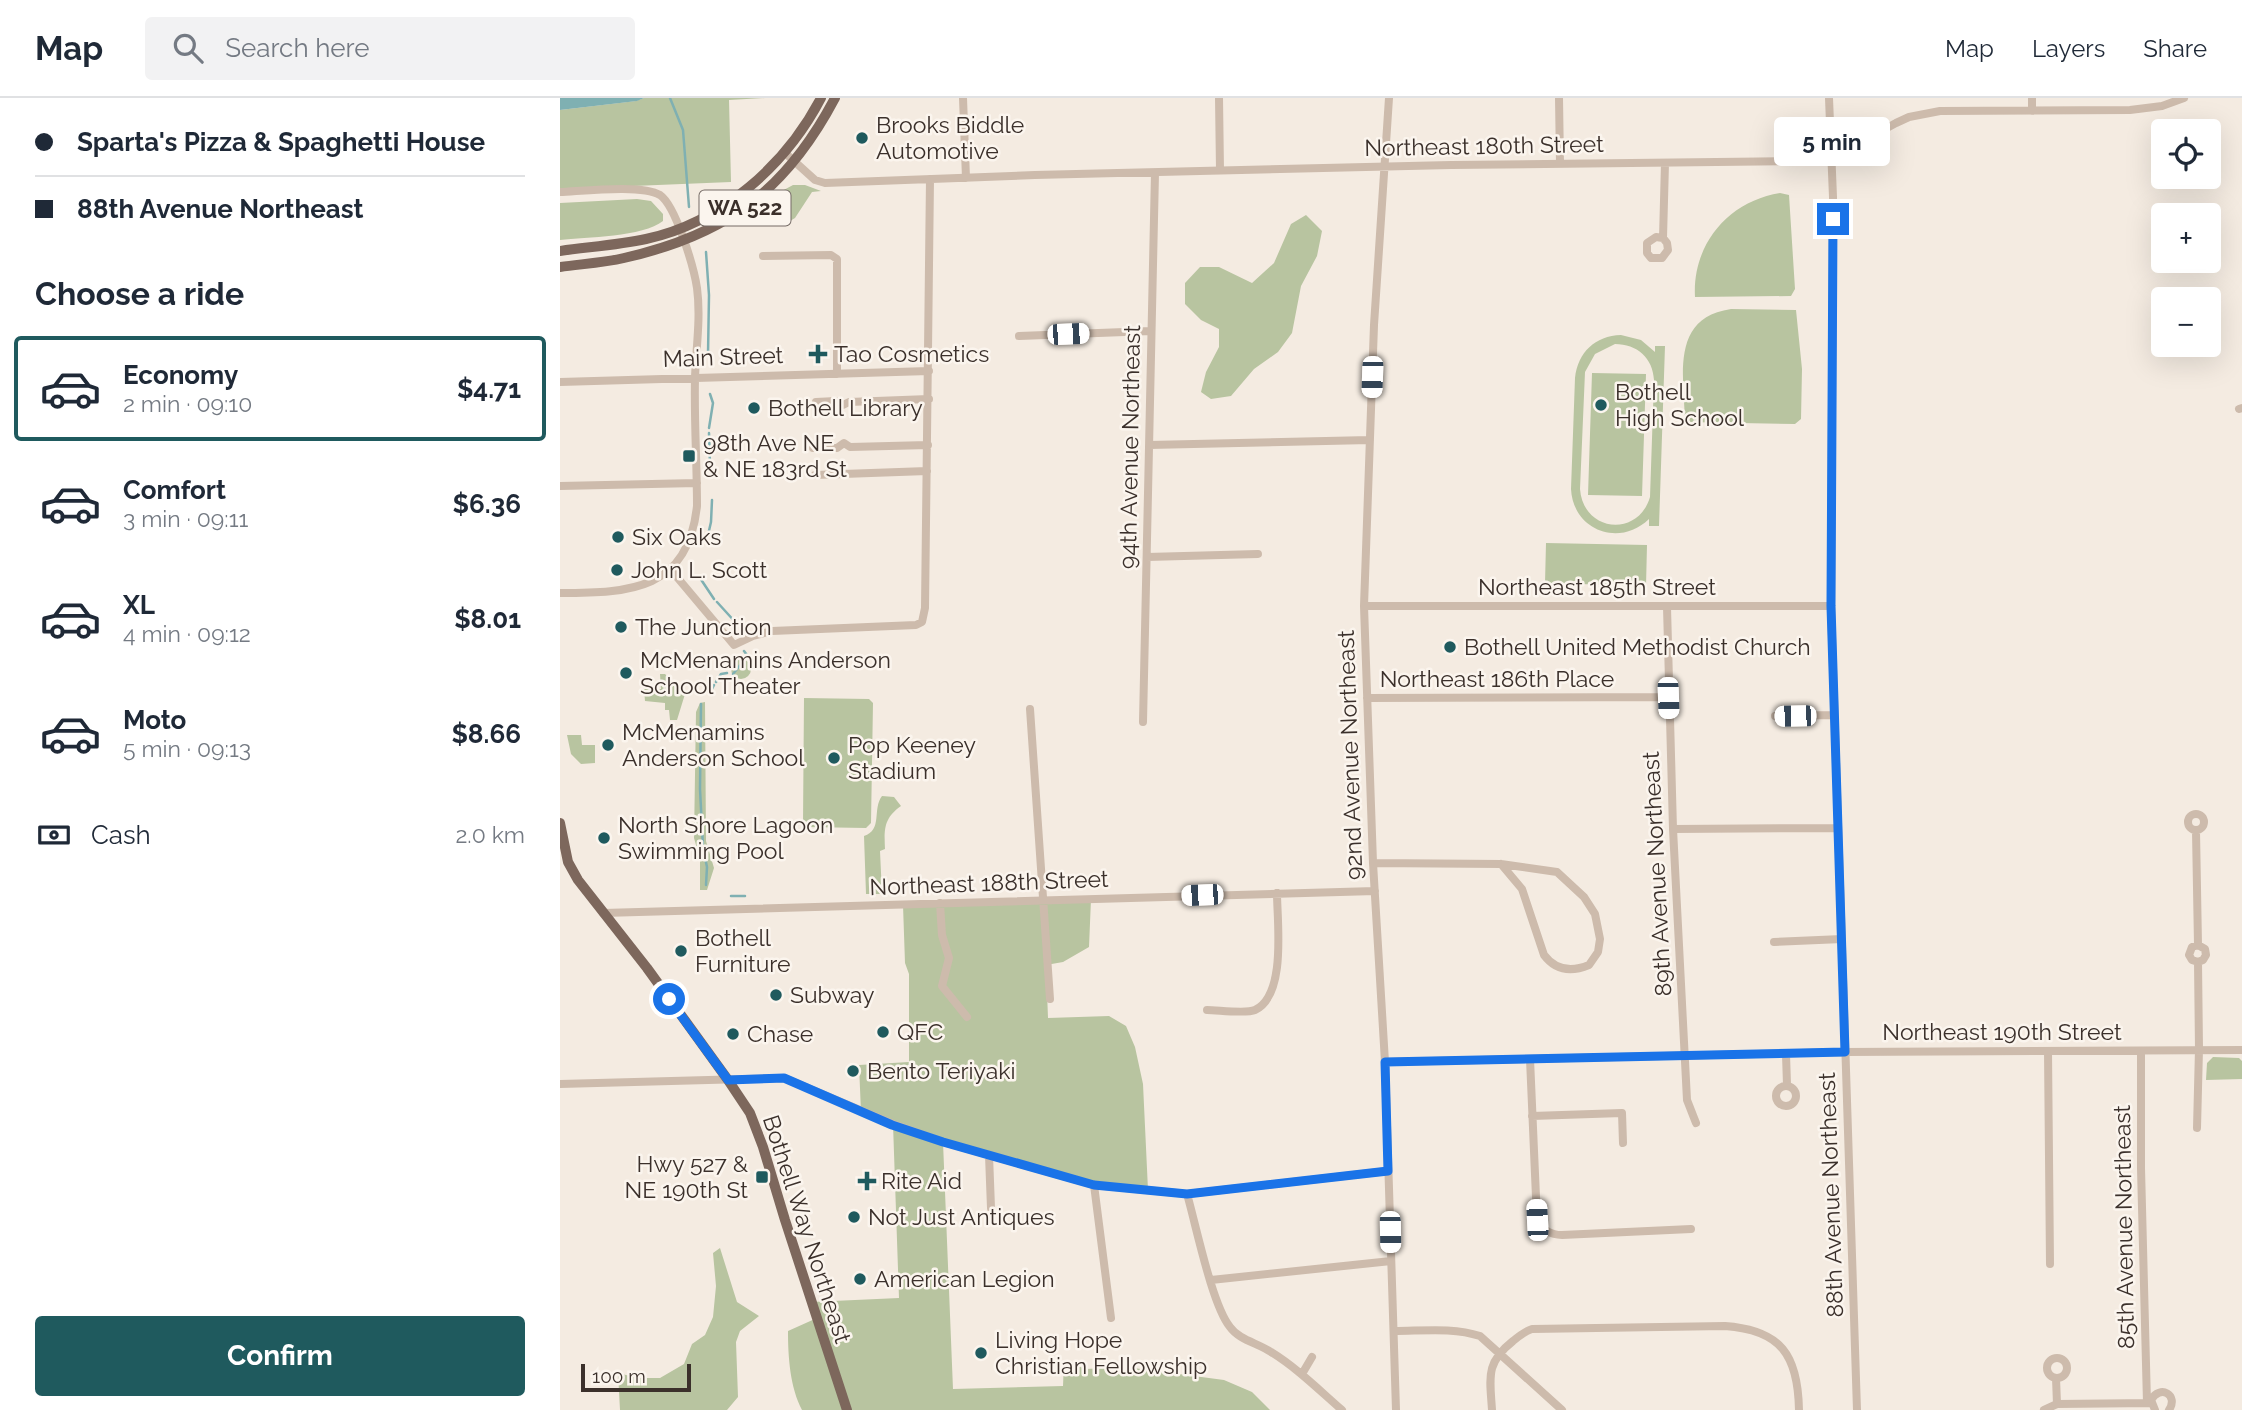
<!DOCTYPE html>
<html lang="en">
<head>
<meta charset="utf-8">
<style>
	body { margin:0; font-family:Raleway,sans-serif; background:#f2f2f3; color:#1f2937; height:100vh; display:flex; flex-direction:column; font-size:26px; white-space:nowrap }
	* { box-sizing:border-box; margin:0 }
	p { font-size:23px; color:#747a83 }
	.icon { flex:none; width:38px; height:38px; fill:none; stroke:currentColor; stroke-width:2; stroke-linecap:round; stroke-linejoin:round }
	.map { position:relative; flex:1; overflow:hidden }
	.side { display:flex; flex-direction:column; background:#fff; width:560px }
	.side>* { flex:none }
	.hud { display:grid; align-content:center; height:154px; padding:0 35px; background:#fff }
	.controls { position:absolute; left:1591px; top:21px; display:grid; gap:14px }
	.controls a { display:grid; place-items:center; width:70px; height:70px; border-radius:7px; background:#fff; box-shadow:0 7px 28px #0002; font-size:35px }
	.scale { position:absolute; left:21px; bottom:18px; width:110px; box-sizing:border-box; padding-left:7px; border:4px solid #3b302b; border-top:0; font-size:19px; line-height:24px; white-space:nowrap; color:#3b302b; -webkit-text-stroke:5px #fbf5ee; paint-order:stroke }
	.end { position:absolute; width:32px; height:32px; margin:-16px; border:9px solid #1a73e8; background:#fff; box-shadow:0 0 0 4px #fff }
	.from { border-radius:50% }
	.bubble { position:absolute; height:49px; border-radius:7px; background:#fff; box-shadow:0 7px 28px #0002; font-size:23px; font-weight:700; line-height:49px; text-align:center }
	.car { position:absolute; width:21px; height:42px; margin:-21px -10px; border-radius:9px; box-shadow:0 0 5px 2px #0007; background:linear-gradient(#fff 24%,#345 0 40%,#fff 0 76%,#345 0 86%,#fff 0) }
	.hud b { display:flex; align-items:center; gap:24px; height:66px; font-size:26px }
	.hud b+b { border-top:2px solid #e0e1e3 }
	.hud i { width:18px; height:18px; background:#1f2937 }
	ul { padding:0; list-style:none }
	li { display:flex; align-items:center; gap:21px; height:105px; margin:0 14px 10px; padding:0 21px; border:4px solid transparent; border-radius:7px }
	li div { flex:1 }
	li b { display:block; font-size:26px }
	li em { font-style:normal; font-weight:700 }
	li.current { border-color:#1f5a5e }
	li>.icon { width:63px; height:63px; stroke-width:1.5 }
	h2 { padding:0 35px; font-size:32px; line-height:84px }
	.pay { display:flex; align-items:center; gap:18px; height:77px; padding:0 35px; font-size:26px }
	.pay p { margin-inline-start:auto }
	.primary-button { display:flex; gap:14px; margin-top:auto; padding:14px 35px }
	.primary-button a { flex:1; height:80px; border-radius:7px; background:#1f5a5e; color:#fff; font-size:28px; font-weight:700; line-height:80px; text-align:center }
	header { display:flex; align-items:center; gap:42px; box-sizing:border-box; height:98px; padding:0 35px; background:#fff; border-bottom:2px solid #e0e1e3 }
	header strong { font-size:33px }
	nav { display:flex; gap:38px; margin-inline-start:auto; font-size:24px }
	.search { width:490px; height:63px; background:#f2f2f3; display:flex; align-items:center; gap:18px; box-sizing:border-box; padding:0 24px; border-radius:7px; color:#747a83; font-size:26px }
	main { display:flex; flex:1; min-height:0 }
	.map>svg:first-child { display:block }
</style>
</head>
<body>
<header>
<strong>Map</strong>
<div class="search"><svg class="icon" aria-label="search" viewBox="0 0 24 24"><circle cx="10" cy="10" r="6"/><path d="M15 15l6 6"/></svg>Search here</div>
<nav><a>Map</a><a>Layers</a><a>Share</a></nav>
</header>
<main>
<section class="side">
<div class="hud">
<b><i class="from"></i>Sparta's Pizza &amp; Spaghetti House</b>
<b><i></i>88th Avenue Northeast</b>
</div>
<h2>Choose a ride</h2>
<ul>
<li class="current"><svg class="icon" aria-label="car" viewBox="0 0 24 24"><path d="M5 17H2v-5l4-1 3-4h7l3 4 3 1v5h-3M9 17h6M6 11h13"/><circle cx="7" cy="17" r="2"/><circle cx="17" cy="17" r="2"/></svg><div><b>Economy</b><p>2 min · 09:10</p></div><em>$4.71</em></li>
<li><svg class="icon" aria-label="car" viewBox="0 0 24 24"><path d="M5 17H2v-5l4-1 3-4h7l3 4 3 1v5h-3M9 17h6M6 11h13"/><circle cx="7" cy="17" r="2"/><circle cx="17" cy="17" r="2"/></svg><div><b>Comfort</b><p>3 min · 09:11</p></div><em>$6.36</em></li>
<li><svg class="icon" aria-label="car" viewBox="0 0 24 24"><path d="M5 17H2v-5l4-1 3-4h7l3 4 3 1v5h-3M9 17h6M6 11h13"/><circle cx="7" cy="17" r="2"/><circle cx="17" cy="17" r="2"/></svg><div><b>XL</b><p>4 min · 09:12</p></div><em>$8.01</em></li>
<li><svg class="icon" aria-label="car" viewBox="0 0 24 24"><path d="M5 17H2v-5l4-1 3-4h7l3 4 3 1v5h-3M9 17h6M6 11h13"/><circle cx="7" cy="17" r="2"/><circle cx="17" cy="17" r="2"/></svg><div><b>Moto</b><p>5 min · 09:13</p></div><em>$8.66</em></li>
</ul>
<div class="pay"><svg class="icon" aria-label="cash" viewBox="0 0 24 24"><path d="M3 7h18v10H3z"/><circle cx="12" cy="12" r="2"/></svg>Cash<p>2.0 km</p></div>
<div class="primary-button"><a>Confirm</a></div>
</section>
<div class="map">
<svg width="1682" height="1312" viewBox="0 0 1682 1312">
	<rect width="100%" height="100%" fill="#f4ebe1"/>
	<path fill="#b8c4a0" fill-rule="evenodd" d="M84 0H205L169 2 171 84 0 91V12L76 3Z
		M233 87H245L261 93 252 94 235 120 230 123 208 106 222 93Z
		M1220 95 1229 97 1235 191 1231 198 1135 199C1132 146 1169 103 1220 95Z
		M77 101 91 103 103 116V123C83 139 26 139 0 142V105Z
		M746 117 762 133 757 158 741 188 732 235 718 254 694 271 671 298 651 301 641 294 646 274 659 249V231L641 222 625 206V185L640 169H659L692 185 714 165 731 126Z
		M1171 211 1236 212 1242 271 1241 321 1235 326 1125 324C1124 278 1110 220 1171 211Z
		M1061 237 1081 242 1095 254V248H1105L1099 428H1089V421C1059 450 1013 432 1011 391L1015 280C1018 254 1035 238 1061 237ZM1055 246C1077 246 1093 260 1094 282L1090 399C1078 440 1023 434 1020 391L1025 274 1035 256Z
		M1032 275 1086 276 1082 398 1028 397Z
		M986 445 1087 447 1086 488 985 485Z
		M171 571a10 10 0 1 1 20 0a10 10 0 1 1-20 0Z
		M100 576H105L125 596 117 622H110L109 612H105V605L85 603 84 591H101Z
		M244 600 309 601 313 605 311 725 306 730 246 729 243 725Z
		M145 604 146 743 154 770 147 792H140V761L134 740 136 614 140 605Z
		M7 637H21L22 647H35V665L21 666 11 656Z
		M322 698 334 699 341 708C324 720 324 731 325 751L320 753 322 796H306L304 738C323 732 312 711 322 698Z
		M531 801 529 849 503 864 486 867 488 920 549 918 566 928 575 949 583 986 588 1092 534 1087 383 1044 393 1291 503 1288 504 1263 526 1271 566 1269 664 1282 692 1294 710 1312H242C230 1289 228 1259 228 1233L257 1220 251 1204 339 1200 333 1026 301 1014 299 967 349 964V876L345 865 343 807Z
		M1653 959 1679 960 1682 963V981L1646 982 1647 965Z
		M160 1150 177 1204 199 1218 180 1233 176 1244 178 1299 167 1312H60L58 1275 78 1280H100L124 1266 132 1246 145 1237 153 1219 156 1188 153 1155Z"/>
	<path fill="#7fb0b2" d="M0 0H84L77 3 0 12Z"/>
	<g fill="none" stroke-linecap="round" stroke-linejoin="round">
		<path stroke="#7fb0b2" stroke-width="2.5" d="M110 0 123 32 129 109
			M146 154 149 197 148 257
			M149 330 153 305 150 296
			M149 335 150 367
			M148 437 151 424 152 402
			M140 480 154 501
			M157 504 177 526
			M184 553 187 557
			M173 576 185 561
			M156 584 161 576 167 575
			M152 591 154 587
			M141 606 140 691 143 750 147 769 146 787
			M171 798H185"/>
		<path stroke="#cdbbac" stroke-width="8" d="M403 0 406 80
			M659 0 660 72
			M829 0 814 227 804 508 813 765 825 964 836 1312
			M999 0 1000 65
			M1269 0 1273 99 1271 508 1297 1312
			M1472 13V0
			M224 54 255 82 265 85 475 77 891 67 1236 63 1270 61 1336 25 1349 19 1380 13 1570 12 1602 8 1624 0
			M0 94C23 93 82 86 100 97 116 108 134 170 137 190 141 220 136 250 135 280 134 323 137 365 137 408 128 492 71 495 0 495
			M1103 140 1096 139 1087 145V155L1091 160H1102L1108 152 1107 145 1103 140 1105 65
			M203 158 271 157 277 161V276
			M459 238 591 233
			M0 284 369 273
			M256 304 276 303 283 307 289 304 369 301
			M1679 311 1682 310
			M589 347 810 342
			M253 350H277L284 345 290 349 368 347
			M255 377 367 373
			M0 388 137 385
			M587 459 698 456
			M111 472 174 547 193 538 212 533 356 527 362 524 365 510 370 81
			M804 508H1271
			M1107 509 1113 731 1127 1002 1136 1025
			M807 600 1109 599
			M470 611 490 901
			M1215 618 1274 617
			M583 624 595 75
			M1628 724a8 8 0 1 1 16 0a8 8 0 1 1-16 0Z
			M1113 731 1278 730
			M1636 733 1638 847
			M813 765 941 766 997 774 1024 799 1035 816 1040 841 1038 854 1029 867C1012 874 996 873 984 857L962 791 941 766
			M380 805 382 837 389 860 382 888 407 919
			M43 815 815 793
			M1214 844 1282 841
			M647 912C658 912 686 916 695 912 727 897 717 823 717 795
			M1488 953 1490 1166
			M1581 953V1070L1587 1305
			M1226 956 1227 987
			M970 961 977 1122C984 1132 990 1137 1002 1137L1131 1131
			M825 964 1285 954 1682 952
			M0 986 224 980 333 1026 383 1044 534 1087 627 1096 828 1073
			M1216 998a10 10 0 1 1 20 0a10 10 0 1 1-20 0Z
			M972 1018 1062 1015 1063 1045
			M1637 1030 1639 951 1638 864 1643 862 1646 857 1645 851 1638 847 1632 849 1629 857 1632 862 1638 864
			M429 1057 431 1110
			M534 1087 551 1220
			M627 1096C636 1127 652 1207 670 1229 679 1242 698 1245 711 1254 737 1270 759 1292 782 1312
			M651 1182 831 1163
			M834 1233C862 1233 893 1229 920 1238L1002 1312
			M1487 1270a10 10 0 1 1 20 0a10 10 0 1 1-20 0Z
			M742 1276 752 1259
			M1496 1280 1497 1306
			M932 1312C930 1280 925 1265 953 1243 959 1238 965 1233 972 1231L1165 1228C1221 1232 1238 1257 1239 1312
			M1484 1312 1497 1306 1591 1305
			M1595 1312 1591 1302C1600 1286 1619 1297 1609 1312"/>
		<path stroke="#7d675c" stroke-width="10" d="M0 153C28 149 58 147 86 141 161 125 226 67 261 0
			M0 169C21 166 43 165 64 160 166 137 226 93 275 0
			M0 725 8 764 18 782 87 870 168 982 190 1015 203 1049 225 1122 287 1312"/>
	</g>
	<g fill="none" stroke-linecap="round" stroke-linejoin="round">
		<path stroke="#1a73e8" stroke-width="9" d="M109 901 168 982 224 980 332 1027 383 1044 534 1087 627 1096 828 1073 825 964 1285 954 1271 508 1273 121"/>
	</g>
	<g fill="#1f5a5e" stroke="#fbf5ee" stroke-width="2.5">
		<circle cx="302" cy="40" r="7"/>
		<path d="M254.5 245.5h7v7h7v7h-7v7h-7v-7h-7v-7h7z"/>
		<circle cx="1041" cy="307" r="7"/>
		<circle cx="194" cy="310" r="7"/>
		<rect x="122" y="351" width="14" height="14" rx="3.5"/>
		<circle cx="58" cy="439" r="7"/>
		<circle cx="57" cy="472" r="7"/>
		<circle cx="61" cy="529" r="7"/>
		<circle cx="890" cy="549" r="7"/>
		<circle cx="66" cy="575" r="7"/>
		<circle cx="48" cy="647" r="7"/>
		<circle cx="274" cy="660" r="7"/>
		<circle cx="44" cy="740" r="7"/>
		<circle cx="121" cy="853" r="7"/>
		<circle cx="216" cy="897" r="7"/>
		<circle cx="323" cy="934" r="7"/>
		<circle cx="173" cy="936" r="7"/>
		<circle cx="293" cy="973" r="7"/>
		<rect x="195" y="1072" width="14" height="14" rx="3.5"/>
		<path d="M303.5 1072.5h7v7h7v7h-7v7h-7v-7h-7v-7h7z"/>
		<circle cx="294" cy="1119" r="7"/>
		<circle cx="300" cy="1181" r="7"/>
		<circle cx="421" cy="1255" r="7"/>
	</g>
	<g text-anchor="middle" stroke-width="5" stroke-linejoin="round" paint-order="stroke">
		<rect fill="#fbf5ee" stroke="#756b66" stroke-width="2" x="139.5" y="92.5" width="91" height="35" rx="5"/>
		<g font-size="21" font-weight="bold" fill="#3b302b">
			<text x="185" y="117">WA 522</text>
		</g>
		<g font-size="23" fill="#3b302b" stroke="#fbf5ee" text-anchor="start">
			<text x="316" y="35">Brooks Biddle<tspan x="316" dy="26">Automotive</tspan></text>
			<text x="274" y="264">Tao Cosmetics</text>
			<text x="1055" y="302">Bothell<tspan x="1055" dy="26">High School</tspan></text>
			<text x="208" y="318">Bothell Library</text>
			<text x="143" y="353">98th Ave NE<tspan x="143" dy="26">&amp; NE 183rd St</tspan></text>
			<text x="72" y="447">Six Oaks</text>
			<text x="71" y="480">John L. Scott</text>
			<text x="75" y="537">The Junction</text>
			<text x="904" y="557">Bothell United Methodist Church</text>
			<text x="80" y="570">McMenamins Anderson<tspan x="80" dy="26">School Theater</tspan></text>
			<text x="62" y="642">McMenamins<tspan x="62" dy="26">Anderson School</tspan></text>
			<text x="288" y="655">Pop Keeney<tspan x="288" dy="26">Stadium</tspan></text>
			<text x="58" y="735">North Shore Lagoon<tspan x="58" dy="26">Swimming Pool</tspan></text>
			<text x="135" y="848">Bothell<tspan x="135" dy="26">Furniture</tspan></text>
			<text x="230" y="905">Subway</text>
			<text x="337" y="942">QFC</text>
			<text x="187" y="944">Chase</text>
			<text x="307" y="981">Bento Teriyaki</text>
			<text x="188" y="1074" text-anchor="end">Hwy 527 &amp;<tspan x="188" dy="26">NE 190th St</tspan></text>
			<text x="321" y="1091">Rite Aid</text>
			<text x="308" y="1127">Not Just Antiques</text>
			<text x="314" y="1189">American Legion</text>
			<text x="435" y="1250">Living Hope<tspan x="435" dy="26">Christian Fellowship</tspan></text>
		</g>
		<g font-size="23" fill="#3b302b" stroke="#fbf5ee">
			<text transform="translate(924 48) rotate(-1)" y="8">Northeast 180th Street</text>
			<text transform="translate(163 259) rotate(-2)" y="8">Main Street</text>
			<text transform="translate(570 349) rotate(-89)" y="8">94th Avenue Northeast</text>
			<text x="1037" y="497">Northeast 185th Street</text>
			<text x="937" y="589">Northeast 186th Place</text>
			<text transform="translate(790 657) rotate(-92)" y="8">92nd Avenue Northeast</text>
			<text transform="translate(1097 776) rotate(-93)" y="8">89th Avenue Northeast</text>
			<text transform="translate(429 785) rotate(-2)" y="8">Northeast 188th Street</text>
			<text x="1442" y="942">Northeast 190th Street</text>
			<text transform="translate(1271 1097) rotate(-92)" y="8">88th Avenue Northeast</text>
			<text transform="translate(1564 1129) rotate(-91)" y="8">85th Avenue Northeast</text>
			<text transform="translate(247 1131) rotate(72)" y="8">Bothell Way Northeast</text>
		</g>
	</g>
</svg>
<div class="controls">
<a><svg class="icon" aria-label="locate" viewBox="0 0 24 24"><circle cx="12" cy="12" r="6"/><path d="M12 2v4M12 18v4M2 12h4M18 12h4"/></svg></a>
<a>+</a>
<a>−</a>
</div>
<div class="scale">100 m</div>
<i class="end from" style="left:109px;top:901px"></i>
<i class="end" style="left:1273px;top:121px"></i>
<div class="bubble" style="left:1214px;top:19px;width:116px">5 min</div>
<i class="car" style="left:508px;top:236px;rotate:88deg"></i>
<i class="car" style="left:812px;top:279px;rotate:182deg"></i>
<i class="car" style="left:1108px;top:600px;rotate:178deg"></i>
<i class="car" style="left:1235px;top:618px;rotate:269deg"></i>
<i class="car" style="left:642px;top:797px;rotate:268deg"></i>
<i class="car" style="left:977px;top:1122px;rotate:357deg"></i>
<i class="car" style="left:830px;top:1134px;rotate:179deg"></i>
</div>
</main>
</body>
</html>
